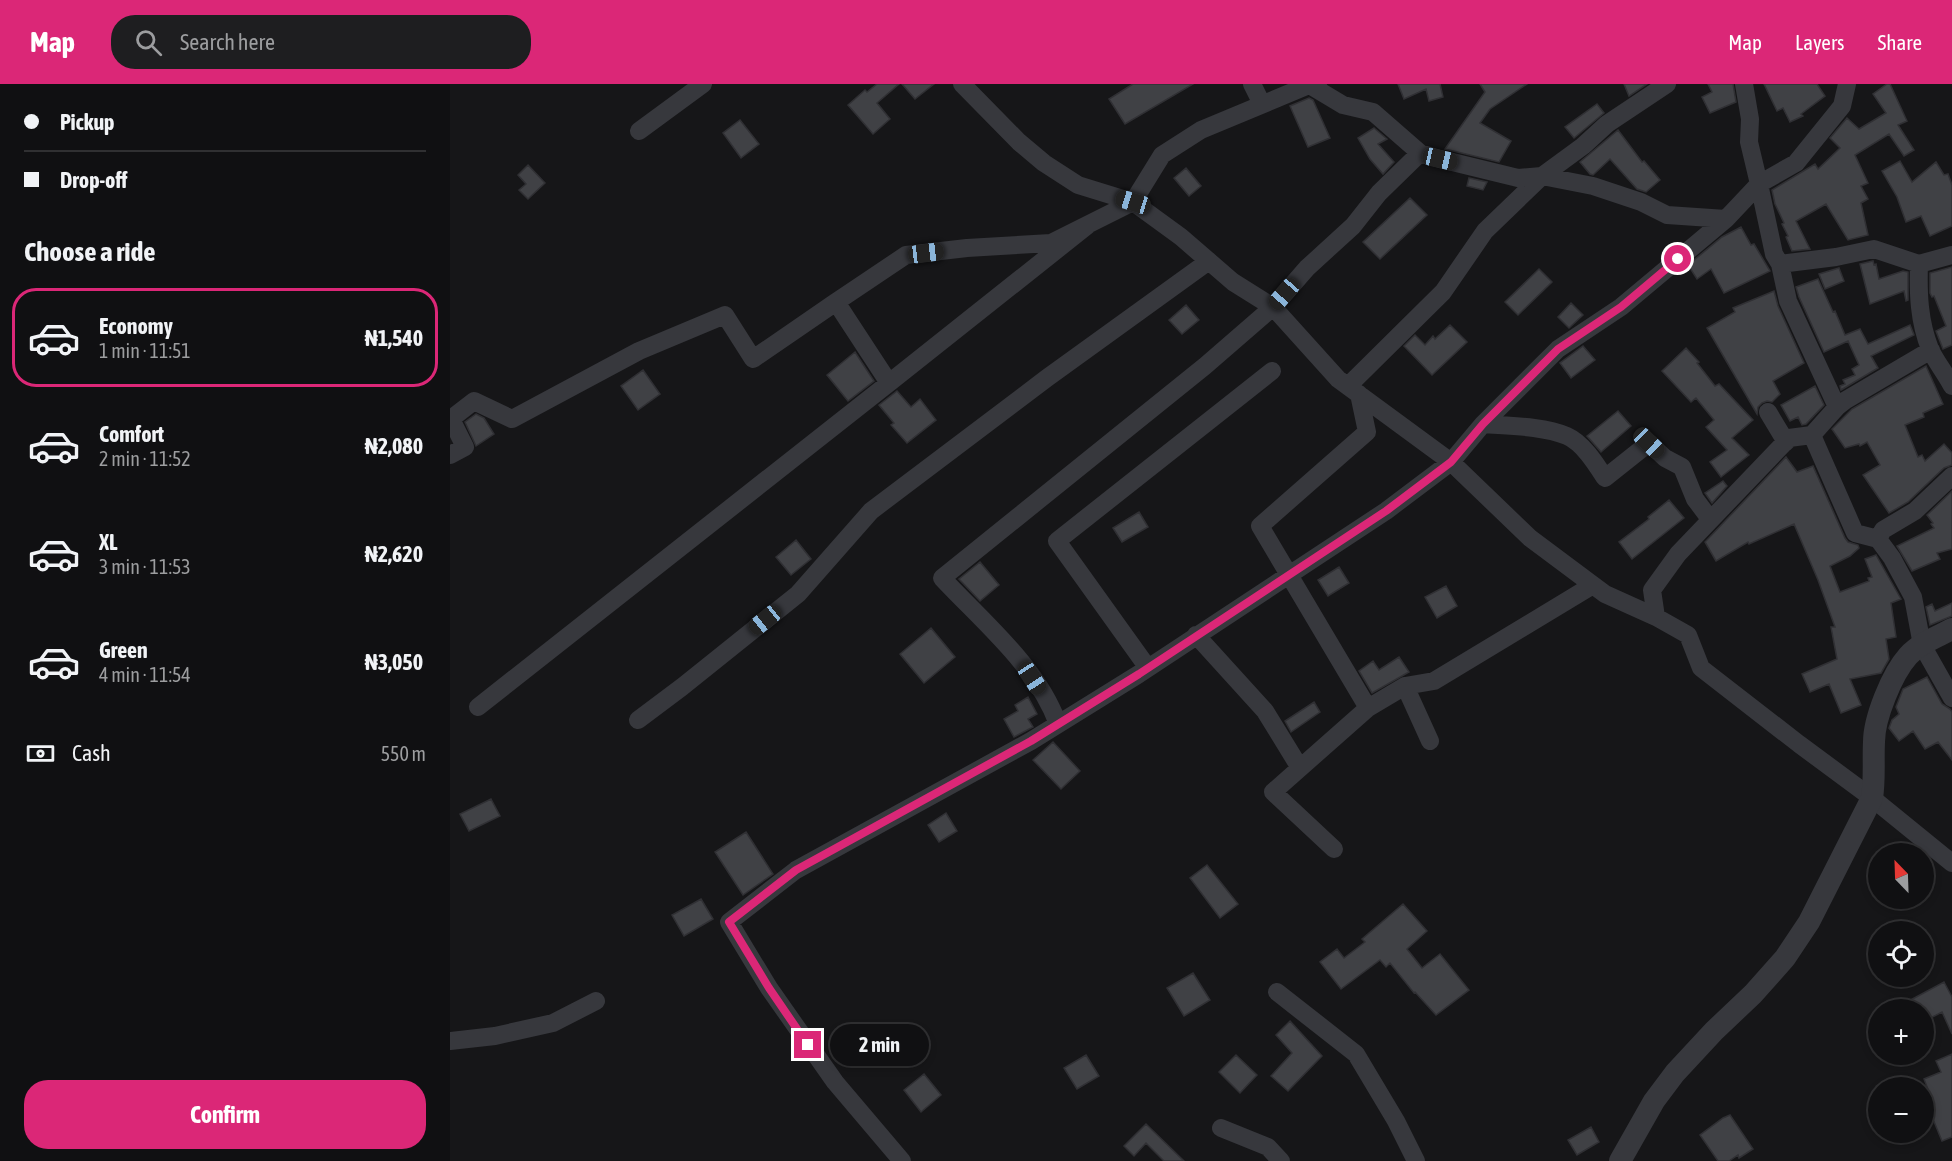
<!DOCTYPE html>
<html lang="en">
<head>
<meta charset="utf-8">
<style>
	body { margin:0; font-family:"Asap Condensed",sans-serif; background:#1e1e20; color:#f1f3f6; height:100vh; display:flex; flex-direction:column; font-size:22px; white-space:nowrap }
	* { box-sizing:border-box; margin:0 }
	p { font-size:20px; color:#9c9d9f }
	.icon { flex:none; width:33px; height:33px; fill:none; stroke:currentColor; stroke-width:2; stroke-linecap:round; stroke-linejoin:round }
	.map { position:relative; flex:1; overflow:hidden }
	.side { display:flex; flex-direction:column; background:#101012; width:450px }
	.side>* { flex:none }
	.guide { display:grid; align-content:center; height:132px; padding:0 24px; background:#101012 }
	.needle { width:39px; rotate:337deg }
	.fabs { position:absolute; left:1418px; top:759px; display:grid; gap:12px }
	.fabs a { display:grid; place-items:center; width:66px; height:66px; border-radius:50%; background:#101012; box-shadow:0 3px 9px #0003,0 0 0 2px #303032; font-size:30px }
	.end { position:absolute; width:27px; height:27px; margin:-14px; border:8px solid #db2777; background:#fff; box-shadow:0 0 0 3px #fff }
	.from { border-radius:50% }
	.bubble { position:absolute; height:42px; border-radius:21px; background:#101012; box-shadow:0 3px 9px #0003,0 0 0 2px #303032; font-size:20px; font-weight:700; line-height:42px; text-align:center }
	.car { position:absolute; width:18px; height:36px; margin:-18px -9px; border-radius:8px; box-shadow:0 0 4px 2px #0007; background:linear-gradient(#222 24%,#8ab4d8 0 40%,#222 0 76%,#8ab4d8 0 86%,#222 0) }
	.guide b { display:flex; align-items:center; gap:21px; height:57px; font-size:22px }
	.guide b+b { border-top:2px solid #303032 }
	.guide i { width:15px; height:15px; background:#f1f3f6 }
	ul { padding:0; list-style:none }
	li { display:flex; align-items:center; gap:18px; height:99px; margin:0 12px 9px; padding:0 12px; border:3px solid transparent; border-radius:24px }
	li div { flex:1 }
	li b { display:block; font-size:22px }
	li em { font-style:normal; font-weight:700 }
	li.selected { border-color:#db2777 }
	li>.icon { width:54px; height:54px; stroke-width:1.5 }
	h2 { padding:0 24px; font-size:27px; line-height:72px }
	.pay { display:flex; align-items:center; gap:15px; height:66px; padding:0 24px; font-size:22px }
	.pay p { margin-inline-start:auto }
	.primary-button { display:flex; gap:12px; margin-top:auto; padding:12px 24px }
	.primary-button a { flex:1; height:69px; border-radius:24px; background:#db2777; color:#fff; font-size:24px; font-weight:700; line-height:69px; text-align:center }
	header { display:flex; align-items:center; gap:36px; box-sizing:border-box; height:84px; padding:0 30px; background:#db2777; color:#fff }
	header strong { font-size:28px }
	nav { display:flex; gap:33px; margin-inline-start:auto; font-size:21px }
	.search { width:420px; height:54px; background:#1e1e20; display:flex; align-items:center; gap:15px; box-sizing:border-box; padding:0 21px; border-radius:24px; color:#9c9d9f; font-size:22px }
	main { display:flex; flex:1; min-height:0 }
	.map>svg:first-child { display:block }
</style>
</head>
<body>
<header>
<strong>Map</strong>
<div class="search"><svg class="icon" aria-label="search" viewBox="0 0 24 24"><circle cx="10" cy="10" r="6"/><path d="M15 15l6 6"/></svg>Search here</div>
<nav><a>Map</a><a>Layers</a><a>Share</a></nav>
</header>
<main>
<section class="side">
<div class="guide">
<b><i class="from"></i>Pickup</b>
<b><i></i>Drop-off</b>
</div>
<h2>Choose a ride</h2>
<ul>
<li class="selected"><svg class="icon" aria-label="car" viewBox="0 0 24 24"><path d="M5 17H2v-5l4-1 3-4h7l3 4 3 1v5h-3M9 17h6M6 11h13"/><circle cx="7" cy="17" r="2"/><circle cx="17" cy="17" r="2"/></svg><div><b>Economy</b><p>1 min · 11:51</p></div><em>₦1,540</em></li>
<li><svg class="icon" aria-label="car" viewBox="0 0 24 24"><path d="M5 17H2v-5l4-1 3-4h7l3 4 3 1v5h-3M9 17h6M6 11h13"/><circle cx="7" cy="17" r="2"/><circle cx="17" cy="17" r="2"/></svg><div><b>Comfort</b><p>2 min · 11:52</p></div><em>₦2,080</em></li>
<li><svg class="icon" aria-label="car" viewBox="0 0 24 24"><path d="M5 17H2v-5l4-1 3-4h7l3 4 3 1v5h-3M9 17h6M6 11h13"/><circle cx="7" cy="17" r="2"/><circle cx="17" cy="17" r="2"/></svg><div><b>XL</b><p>3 min · 11:53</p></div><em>₦2,620</em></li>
<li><svg class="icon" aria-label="car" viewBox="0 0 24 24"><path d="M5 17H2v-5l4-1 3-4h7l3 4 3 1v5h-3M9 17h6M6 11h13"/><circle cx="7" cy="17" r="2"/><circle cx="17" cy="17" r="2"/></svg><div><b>Green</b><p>4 min · 11:54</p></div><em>₦3,050</em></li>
</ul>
<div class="pay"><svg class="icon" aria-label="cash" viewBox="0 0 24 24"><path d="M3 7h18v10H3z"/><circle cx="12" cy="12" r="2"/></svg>Cash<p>550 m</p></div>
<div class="primary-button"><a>Confirm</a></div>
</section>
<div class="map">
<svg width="1502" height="1077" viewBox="0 0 1502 1077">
	<rect width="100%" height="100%" fill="#161618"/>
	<path fill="#404145" stroke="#303034" stroke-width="1.5" d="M427 0H449L427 19 440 35 423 50 398 21 415 6 417 8Z
		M452 0H484L465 15Z
		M683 0H743L675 40 659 15Z
		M948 0H990L993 13 979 17 976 5 954 15Z
		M1030 0H1077L1040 25 1030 39 1061 57 1049 78 995 65 1035 8Z
		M1174 0H1197L1179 12Z
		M1258 0H1283L1286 18 1260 29 1252 13 1262 8Z
		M1314 0H1367L1375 12 1351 30 1353 32 1340 38 1333 24 1327 27Z
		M1437 0H1440L1457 37 1448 41 1464 66 1454 72 1439 50 1405 71 1418 99 1411 102 1418 115 1411 119 1418 151 1398 156 1376 120 1346 137 1360 165 1342 167 1336 153 1338 152 1332 140 1334 139 1325 120 1322 106 1365 80 1368 85 1390 64 1380 54 1397 34 1409 45 1436 29 1423 10Z
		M859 14 863 16 880 54 858 63 840 22Z
		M1147 20 1154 29 1124 54 1115 43Z
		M290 36 309 60 291 74 273 49Z
		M924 44 937 55 928 60 944 78 933 90 920 75 908 54Z
		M1168 46 1192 78 1194 77 1210 96 1196 108 1187 105 1160 75 1143 91 1140 90 1130 78Z
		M1450 77 1462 98 1486 78 1494 91 1498 90 1502 101V142L1480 152 1471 132 1456 138 1447 113 1432 87Z
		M78 81 95 99 78 115 69 106 76 100 68 91Z
		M736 84 751 102 739 112 724 94Z
		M1019 94 1037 98 1033 106 1017 102Z
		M960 114 977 131 930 175 913 158Z
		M1291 143 1301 161 1304 160 1320 187 1274 209 1261 185 1247 195 1238 181 1272 153Z
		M1423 177 1424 181 1426 180 1429 195 1453 187 1458 188V216L1456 217 1454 207 1420 220 1410 180Z
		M1502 183V261L1493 265 1486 247 1496 242 1484 212 1482 213 1480 209V189Z
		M1389 184 1394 197 1375 205 1369 190Z
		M1089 185 1102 198 1068 231 1055 218Z
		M1368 195 1383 228 1385 227 1395 251 1410 245 1418 260 1460 241 1464 251 1421 272 1428 284 1391 306 1390 302 1395 300 1393 296 1405 291 1402 285 1409 281 1398 257 1374 268 1349 213 1346 203Z
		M1324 207 1328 222 1354 279 1323 297 1330 310 1322 318 1317 317 1312 319 1308 323 1307 330 1257 244 1285 228 1283 224Z
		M1121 219 1133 231 1119 244 1108 233Z
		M736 221 749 236 732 250 719 236Z
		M1000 241 1017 258 982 291 954 262 965 251 975 261 983 252 985 255Z
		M1133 262 1145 276 1121 294 1110 279Z
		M1236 264 1249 278 1247 279 1265 302 1269 300 1303 336 1282 354 1299 371 1271 393 1260 378 1277 366 1256 343 1264 336 1246 314 1241 318 1212 287Z
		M405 268 424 297 398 317 377 291Z
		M1476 282 1493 320 1473 329 1474 333 1455 341 1468 373 1472 371 1475 377 1494 360 1502 369V381L1494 384 1458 418 1439 429 1413 391 1430 381 1417 358 1410 362 1409 360 1395 364 1382 345 1402 325Z
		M193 286 210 310 188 326 171 302Z
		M1365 302 1374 321 1356 340 1352 341 1348 333 1340 337 1331 321Z
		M447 307 461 323 470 315 486 336 457 359 441 341 444 339 429 321Z
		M1168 327 1181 342 1151 368 1137 352Z
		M26 330 34 334 44 350 26 362 15 338Z
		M1336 373 1347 388 1363 382 1395 454 1398 458 1408 461 1409 464 1400 472 1380 482 1390 508 1419 497 1418 494 1422 493 1415 475 1426 471 1451 515 1441 519 1446 553 1436 555 1439 575 1431 589 1400 595 1411 621 1391 629 1379 600 1360 608 1352 590 1387 575 1381 543H1385L1368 496 1344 440 1299 460 1298 458 1266 477 1255 458Z
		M1273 397 1277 402 1262 419 1255 409Z
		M1502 407V465L1487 469 1490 475 1462 487 1447 462 1484 444 1481 440 1483 439 1477 431Z
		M1219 416 1234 434 1182 475 1169 458 1199 435 1198 433Z
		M689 428 698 443 672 458 663 444Z
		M346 456 361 475 341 491 326 473Z
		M530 478 549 501 530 517 509 495Z
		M889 483 899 499 878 512 868 496Z
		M996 502 1007 522 987 534 975 513Z
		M1502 519V532L1480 541 1476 523 1482 520 1485 527Z
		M481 544 505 573 474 599 450 570Z
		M949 573 959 588 922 609 909 587 923 577 929 586Z
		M1477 593 1492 620 1500 625 1502 628V676L1488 658 1475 665 1463 647 1449 657 1439 644 1442 636 1449 630 1446 623 1453 605Z
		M578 613 587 630 578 635 583 643 564 653 554 635 568 627 565 621Z
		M864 618 870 628 841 648 835 637Z
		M603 658 630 687 611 705 583 676Z
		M41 715 50 732 19 747 10 730Z
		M496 729 507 747 489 758 478 741Z
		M296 748 323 790 293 811 265 768Z
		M757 781 788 820 770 834 740 794Z
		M251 815 263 835 234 852 222 831Z
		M953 820 977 847 957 865 972 884 990 870 1019 906 986 931 965 908 964 909 940 879 936 883 930 876 891 905 870 878 887 865 894 874 915 858 912 855Z
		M743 889 760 916 734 932 717 904Z
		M1494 898 1502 913V950L1492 928 1473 938V926H1442Z
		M840 937 872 972 838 1007 821 992 842 969 826 951Z
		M1502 970V1053L1492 1057 1478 1023 1484 1021 1474 995 1491 988 1486 977Z
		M636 971 649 992 627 1005 614 984Z
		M786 971 807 991 790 1009 769 988Z
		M474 990 491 1011 471 1028 454 1006Z
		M1280 1031 1303 1065 1289 1074 1288 1071 1279 1077H1268L1250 1051 1273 1034Z
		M696 1040 734 1077H714L696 1059 684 1072 674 1062Z
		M1141 1043 1149 1058 1127 1071 1118 1056Z"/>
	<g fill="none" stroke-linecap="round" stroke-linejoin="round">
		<path stroke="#37383d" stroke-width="18" d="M512 0 569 58 594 79 628 101 683 118 731 153 783 198 823 223 888 295 1001 378 1080 454 1155 510 1206 533
			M802 0 812 20
			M858 0 893 21 923 28 970 69 990 75 1068 94 1092 92 1143 102 1191 118 1217 131 1276 135
			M1397 0 1392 22 1346 79 1309 100 1324 170 1330 180 1338 217 1387 323 1362 351 1339 354 1228 470 1202 506 1206 533 1238 551 1251 584 1349 660 1422 714 1502 779
			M189 47 253 0
			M638 141 439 299 386 218 456 171 517 164 601 159 683 118 712 71 751 46 859 1 868 0
			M1330 180 1386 173 1424 165 1469 180 1502 171
			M1469 180C1468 210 1469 237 1480 265 1486 278 1496 290 1502 302
			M898 302 993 208 1035 147 1092 92 1133 62 1157 40 1217 0
			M909 310 917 348 810 442 918 624 955 602 980 657
			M1387 323 1396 316 1481 266
			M1318 328 1336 358
			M1033 340C1059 342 1093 342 1117 352 1133 359 1146 380 1155 394L1199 359 1215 374 1232 383 1245 415 1260 435
			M1362 351 1405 449 1428 455 1433 446 1465 427 1502 392
			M0 371 15 363 1 335 24 317 62 335 189 267 275 231 303 275 386 218
			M1428 455 1442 474 1463 513 1472 561 1502 614
			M746 551 815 627 850 684
			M698 584 607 457 822 287
			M955 602 984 597 1143 501
			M28 623 439 299
			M188 636 232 603 348 510 421 427 597 294 759 177
			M608 640C587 582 534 539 492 494L755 282 823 223 857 184 903 142 929 109 970 69
			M884 765 823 708 918 624
			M827 908 906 970 946 1037 966 1077
			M0 957 45 952 103 939 146 917
			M771 1044 818 1063 831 1077
			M452 1077 385 998 319 904 279 838 346 786 581 657 689 590 936 427 1001 378 1033 340 1108 265 1171 223 1276 135 1309 100 1299 58 1300 35 1294 0"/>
		<path stroke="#37383d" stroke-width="22" d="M1170 1077 1204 1017 1225 989 1264 947 1303 910 1335 874 1359 838 1422 714C1425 695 1423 677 1424 658 1424 634 1442 590 1458 572 1470 559 1487 553 1502 545"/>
	</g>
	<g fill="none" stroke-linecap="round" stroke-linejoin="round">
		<path stroke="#db2777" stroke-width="8" d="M358 961 319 904 279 838 346 786 581 657 689 590 936 427 1001 378 1033 340 1108 265 1171 223 1228 175"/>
	</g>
</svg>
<div class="fabs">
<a><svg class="needle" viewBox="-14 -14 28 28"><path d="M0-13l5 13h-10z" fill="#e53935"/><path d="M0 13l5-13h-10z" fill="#9c9d9f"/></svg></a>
<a><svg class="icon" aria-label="locate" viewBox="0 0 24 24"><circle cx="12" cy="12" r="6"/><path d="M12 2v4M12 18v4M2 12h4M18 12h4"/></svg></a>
<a>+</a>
<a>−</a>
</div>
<i class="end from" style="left:1228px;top:175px"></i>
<i class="end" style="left:358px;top:961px"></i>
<div class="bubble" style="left:380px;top:940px;width:99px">2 min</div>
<i class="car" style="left:990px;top:75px;rotate:103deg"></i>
<i class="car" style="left:683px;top:118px;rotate:287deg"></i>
<i class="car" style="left:476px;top:169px;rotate:83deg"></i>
<i class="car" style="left:834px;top:210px;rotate:221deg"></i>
<i class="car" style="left:1199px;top:359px;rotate:134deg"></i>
<i class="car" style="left:315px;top:536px;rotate:231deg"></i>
<i class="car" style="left:582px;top:594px;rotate:147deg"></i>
</div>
</main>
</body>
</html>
